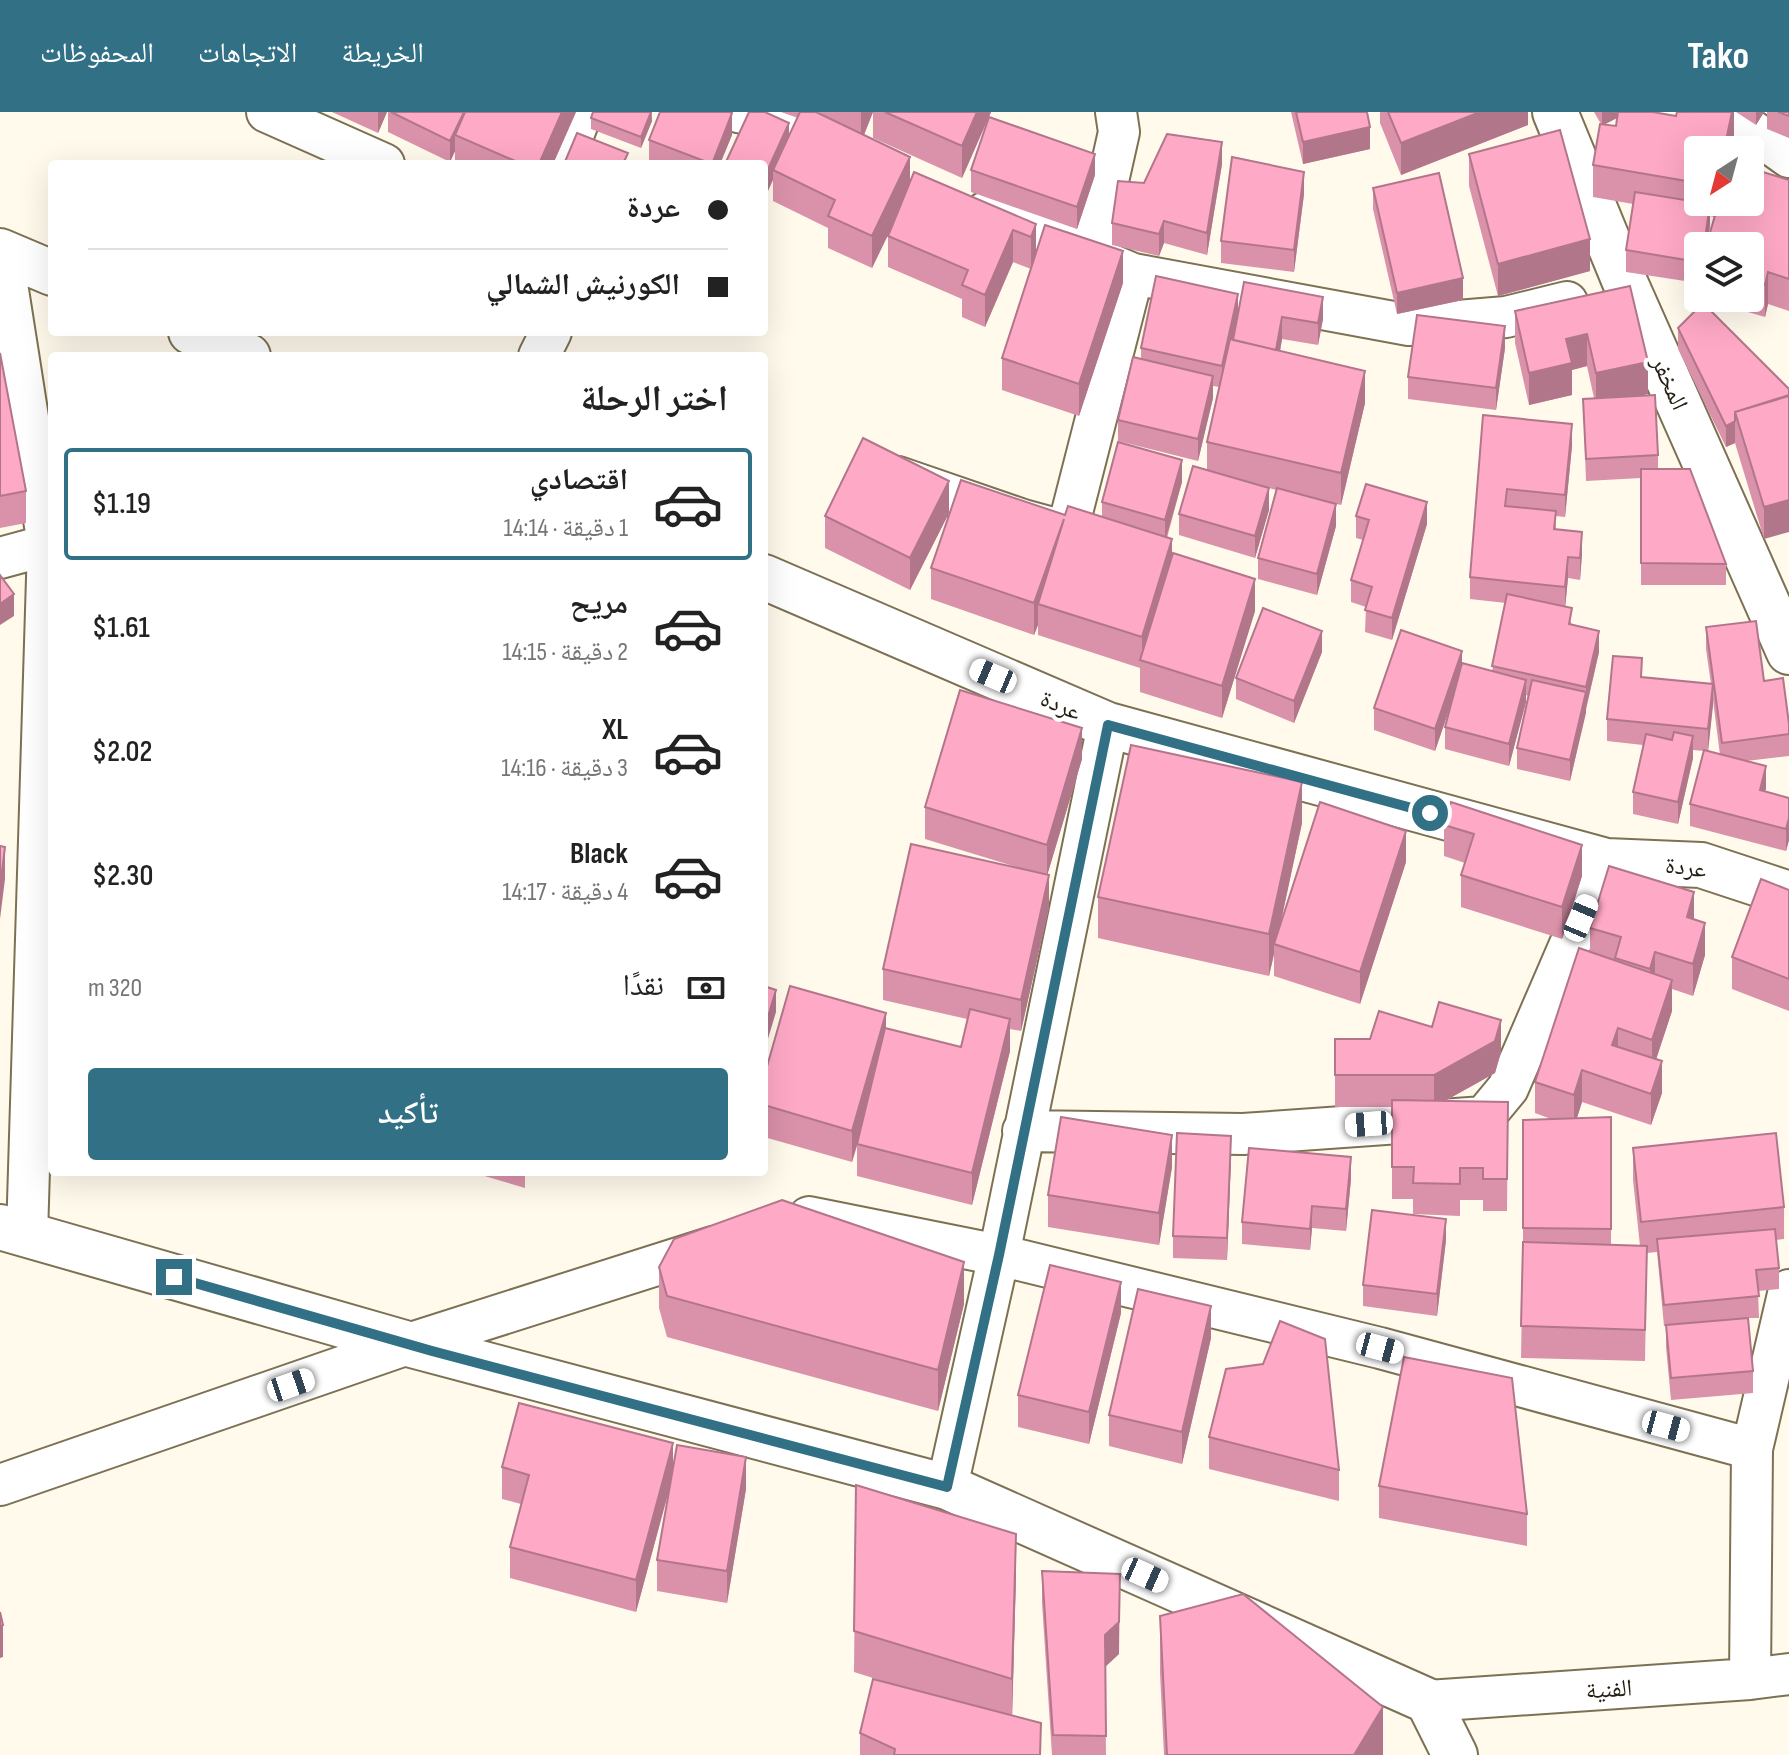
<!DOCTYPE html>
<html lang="ar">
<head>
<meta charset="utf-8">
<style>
	body { margin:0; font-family:"Sofia Sans Condensed","Noto Naskh Arabic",sans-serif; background:#f6f6f6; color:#222; direction:rtl; height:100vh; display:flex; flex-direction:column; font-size:30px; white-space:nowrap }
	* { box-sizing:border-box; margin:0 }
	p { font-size:26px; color:#767676 }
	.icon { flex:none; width:44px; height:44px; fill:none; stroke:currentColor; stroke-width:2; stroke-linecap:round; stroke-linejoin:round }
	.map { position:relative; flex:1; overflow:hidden; direction:ltr }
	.details { position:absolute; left:48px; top:240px; width:720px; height:824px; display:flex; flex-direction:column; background:#fff; border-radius:8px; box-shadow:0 8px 32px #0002; direction:rtl }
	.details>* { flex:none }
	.guide { position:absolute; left:48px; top:48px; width:720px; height:176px; border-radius:8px; box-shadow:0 8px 32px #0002; direction:rtl; display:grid; align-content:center; height:176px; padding:0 40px; background:#fff }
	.needle { width:52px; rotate:216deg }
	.buttons { position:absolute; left:1684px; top:24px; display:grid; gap:16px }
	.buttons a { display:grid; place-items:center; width:80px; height:80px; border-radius:8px; background:#fff; box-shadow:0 8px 32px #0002; font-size:40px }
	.end { position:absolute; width:36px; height:36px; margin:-18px; border:10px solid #317085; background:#fff; box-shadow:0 0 0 4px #fff }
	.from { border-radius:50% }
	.car { position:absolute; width:24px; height:48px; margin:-24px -12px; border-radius:10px; box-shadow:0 0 6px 2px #0007; background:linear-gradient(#fff 24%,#345 0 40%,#fff 0 76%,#345 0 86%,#fff 0) }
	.guide b { display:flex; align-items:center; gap:28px; height:76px; font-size:30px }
	.guide b+b { border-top:2px solid #e0e0e0 }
	.guide i { width:20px; height:20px; background:#222 }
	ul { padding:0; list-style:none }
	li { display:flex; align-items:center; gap:24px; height:112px; margin:0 16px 12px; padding:0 24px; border:4px solid transparent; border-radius:8px }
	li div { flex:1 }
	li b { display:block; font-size:30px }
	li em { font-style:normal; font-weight:600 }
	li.on { border-color:#317085 }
	li>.icon { width:72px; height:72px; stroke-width:1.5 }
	h2 { padding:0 40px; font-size:36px; line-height:96px }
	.pay { display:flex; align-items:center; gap:20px; height:88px; padding:0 40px; font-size:30px }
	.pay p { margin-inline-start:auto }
	.action { display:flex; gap:16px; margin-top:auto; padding:16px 40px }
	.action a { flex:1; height:92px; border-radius:8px; background:#317085; color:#fff; font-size:32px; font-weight:600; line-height:92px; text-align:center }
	header { display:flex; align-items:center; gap:48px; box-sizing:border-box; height:112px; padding:0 40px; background:#317085; color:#fff }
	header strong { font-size:38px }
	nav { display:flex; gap:44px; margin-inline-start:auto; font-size:28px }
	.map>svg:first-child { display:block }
</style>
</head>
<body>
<header>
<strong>Tako</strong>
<nav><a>الخريطة</a><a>الاتجاهات</a><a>المحفوظات</a></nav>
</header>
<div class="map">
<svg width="1789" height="1643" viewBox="0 0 1789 1643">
	<rect width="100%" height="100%" fill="#fffaec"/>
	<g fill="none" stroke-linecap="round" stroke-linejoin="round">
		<g stroke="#7c7152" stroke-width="44">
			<path id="minor" d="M267 0 384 52
				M738 0 760 4 842 39
				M1726 0 1789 45
				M562 52 582 0
				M986 100 1133 162 1409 213 1506 205 1567 190
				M2 140 48 433 27 1123
				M1091 145 1119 20 1116 0
				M539 244 551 220
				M898 365 1023 408 1067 420 1133 162
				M0 446 48 433
				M1023 1019 1243 1022 1484 1005 1508 976 1606 749
				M809 1105 999 1143 1380 1236 1752 1337
				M0 1373 408 1232 713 1135
				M947 1375 999 1143 1108 613
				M1750 1567 1752 1337 1789 1178
				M1428 1589 1750 1567 1789 1562"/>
		</g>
		<g stroke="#7c7152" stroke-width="48">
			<path id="tertiary" d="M1555 0 1627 175 1789 540
				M0 139 52 161
				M191 220 248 244
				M764 465 1108 613 1606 749 1701 753 1789 782
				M0 1115 408 1232 947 1375 1428 1589 1455 1643"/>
		</g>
		<use href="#minor" stroke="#fff" stroke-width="40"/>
		<use href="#tertiary" stroke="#fff" stroke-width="44"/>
	</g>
	<path fill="#da91aa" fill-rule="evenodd" d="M332 0H387L378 21Z
		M388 0H576L553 52H455V39L450 50 388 20Z
		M652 0V9L641 36 591 17V6Z
		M781 0H873L864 23 910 71 1036 112V140L1123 171 1079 304 1002 278V246L1031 157 1013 150 985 215 962 205V187L888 155V124L891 117 872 156 828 136V116L773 89V68L764 52 789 25 798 6Z
		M873 0H991L962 66 873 26Z
		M1291 0H1367L1370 37 1303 52Z
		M1380 0H1528V13L1401 63 1380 11Z
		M1594 0H1653L1676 4 1734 0V24L1731 38H1698V90H1750L1789 68V199L1768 192 1765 205 1700 186H1750V134H1698V171L1626 160V138L1633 92 1593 85V53L1601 12ZM1617 6 1616 14 1604 12ZM1710 104 1714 105 1708 127 1710 113Z
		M1736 0H1764L1756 13Z
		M1767 0H1789V26L1767 17Z
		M732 23 720 52H654L649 50V28Z
		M1469 42 1590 159 1498 184 1469 74Z
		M1222 52 1207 143 1164 131 1159 144 1112 133V111L1144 71Z
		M971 58 1095 63 1077 117 971 80Z
		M1373 76 1463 188 1397 202 1373 97Z
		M1304 82 1294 160 1221 151V129Z
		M1244 170 1323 207 1318 233 1282 227 1280 239 1365 291 1341 393 1324 389 1336 414 1317 483 1258 467V446L1276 378 1269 376V398L1255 446 1179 423V402L1207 358V330L1219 275 1213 274V286L1198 349 1118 329V308L1141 247V236L1233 228Z
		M1630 174 1648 282 1636 284 1658 343V357L1726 452V473H1641V366L1586 369 1583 287 1594 286 1587 254 1572 258V283L1529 293 1515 231V199Z
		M1678 216 1789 277 1764 427 1735 331 1726 335 1678 237Z
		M1505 236 1496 298 1408 287V265Z
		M0 241 26 379V411L0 416Z
		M1483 303 1572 334 1565 405 1556 404V417L1582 442 1580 468 1568 466 1565 495 1572 513 1599 540 1570 669 1517 657V636L1528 584 1526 583V590L1509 654 1445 637V615L1452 589 1435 639 1374 618V596L1462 552 1492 559 1506 491 1470 487V465Z
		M1182 370 1167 426 1172 442 1255 499 1222 606 1140 580V556L1038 523V513L1034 523 931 487V456L1065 403 1102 405V390Z
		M949 401 910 478 825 436V404Z
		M1356 404 1427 412 1392 528 1365 520 1366 495 1351 490V468L1363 428 1356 426Z
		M1706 515 1764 569 1789 612V644L1746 649 1766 676 1765 680 1789 686V728L1786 739 1690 714V692L1704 639 1693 638V646L1678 712 1633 702V680L1643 633 1607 629V607L1642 565 1711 572 1706 537ZM1713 588 1720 643 1708 639Z
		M1322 540 1294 611 1236 587V566Z
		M1082 647 1047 763 1049 795 1021 919 1010 917V939L972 1093 857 1064V1034L852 1050 764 1025V965L886 916 961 935 967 907 883 888V857L1026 758 925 727V695Z
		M1451 690 1582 764 1562 827 1461 795V763L1465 751 1444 744V713Z
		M1302 711 1280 812 1406 750 1360 892 1274 864V842L1269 864 1098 826V785Z
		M1789 778V899L1732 877V845Z
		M1694 808 1705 843 1693 884 1672 877V899L1656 947 1662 981 1651 1013 1582 990 1577 1006 1611 1005V1133L1640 1134 1633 1068V1036L1784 1095V1127L1776 1128 1779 1156V1177L1758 1179 1759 1206H1748L1753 1259V1281L1671 1288 1666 1235V1214H1664L1657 1140 1647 1141 1645 1249 1521 1246 1523 1130V1008L1551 1007 1535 1001V970L1590 840V816Z
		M1335 927 1501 940 1495 961 1445 989 1508 990 1507 1099H1483V1088H1460V1104L1413 1102V1087H1392V995H1335Z
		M1231 1045 1227 1148 1173 1146V1124Z
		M1172 1055 1159 1133 1048 1115V1083Z
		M471 1060H525V1076Z
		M1351 1067 1346 1119 1312 1116 1310 1138 1242 1132V1110Z
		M1446 1128 1437 1204 1363 1194V1173Z
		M659 1155 964 1192 938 1299 667 1225 659 1196Z
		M1121 1201 1089 1332 1018 1315V1283Z
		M1211 1226 1182 1352 1109 1334V1303Z
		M1263 1252 1339 1358V1389L1209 1357V1325Z
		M502 1355 673 1359 746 1377 727 1491 657 1479V1448L671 1371 636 1500 510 1466V1435L521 1392 502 1387Z
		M856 1373 1016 1463 1012 1603 1041 1643H860V1621L889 1571 854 1560Z
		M1379 1374 1527 1402V1434L1379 1406Z
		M1042 1459 1119 1542 1105 1555 1106 1643H1052L1042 1491Z
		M1160 1504 1383 1643H1164L1160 1561Z"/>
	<path fill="#b2768b" d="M378 0H387L378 21Z
		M464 0H474L455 23V39L450 50V29Z
		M562 0H576L553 52H539Z
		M651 0 652 9 641 36V25Z
		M861 0H873L861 30Z
		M977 0H991L962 66V34Z
		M1480 0H1528V13L1401 63V31Z
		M1602 0H1628L1602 14Z
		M1732 0H1734V24L1731 38H1724Z
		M1756 0H1764L1756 13Z
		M732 1V23L720 52H712Z
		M789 11V33L773 58V68L764 88V66Z
		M1370 15V37L1303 52V30Z
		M1222 30V52L1207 143V121Z
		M1095 42V63L1077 117V95Z
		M910 45V77L872 156V124Z
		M1304 60V82L1294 160V138Z
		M1710 92V113L1707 134H1704Z
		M1164 109V131L1159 144V122Z
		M1036 112V144L1031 157V125Z
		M1013 118V150L985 215V183Z
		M1590 127V159L1498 184V152Z
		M1123 139V171L1079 304V272Z
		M1768 160V192L1765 205V173Z
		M1463 166V188L1397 202V181Z
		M1238 182V204L1222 276V254Z
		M1323 185V207L1318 233V211Z
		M1282 205V227L1276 262V240Z
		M1505 214V236L1496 298V276Z
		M1587 222V254L1572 258V283L1529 293V261L1566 227Z
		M1648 250V282L1596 293V261Z
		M1365 259V291L1341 393V361Z
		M1213 264V286L1198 349V327Z
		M1735 309V331L1726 335V314Z
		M1572 312V334L1565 405V383Z
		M1182 348V370L1165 429V408Z
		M949 369V401L910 478V446Z
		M1269 376V398L1255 446V424Z
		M1789 388V420L1764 427V395Z
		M1427 390V412L1392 528V506Z
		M1336 392V414L1317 483V462Z
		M1064 407 1038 492V513L1034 523V491Z
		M1582 420V442L1580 468V446Z
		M1172 427V459L1142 549V525Z
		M1568 445V466L1565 497V475Z
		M1255 467V499L1222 606V574Z
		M14 482V504L0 513V492Z
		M1322 519V540L1294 611V589Z
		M1599 519V540L1586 596V575Z
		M1462 539V560L1435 639V617Z
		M1526 568V590L1509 654V632Z
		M1713 572V594L1708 639V617Z
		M1586 580V601L1570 669V648Z
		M1082 616V647L1047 764V733Z
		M1693 624V646L1678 712V690Z
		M1766 654V676L1760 700V678Z
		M1302 670V711L1276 833 1274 832V842L1269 864V822Z
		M1789 706V728L1786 739V717Z
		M1406 719V750L1360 892V860Z
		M1582 733V764L1562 827V795Z
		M5 735V767L0 807V775Z
		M1049 763V795L1021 919V888Z
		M1694 780V812L1687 805Z
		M1705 811V843L1693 884V852Z
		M1655 840V872L1650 888V857Z
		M1672 868V899L1652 960V928Z
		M776 878V900L764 940V918Z
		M886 901V933L852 1050V1019Z
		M1010 907V939L972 1093V1061Z
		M1501 908V940L1495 961 1434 995V963Z
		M1618 916V948L1612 933Z
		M1662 949V981L1651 1013V982Z
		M1582 958V990L1574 1015V983Z
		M1172 1023V1055L1159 1133V1101Z
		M1231 1024V1045L1227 1148V1126Z
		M1351 1045V1067L1346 1119V1097Z
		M1312 1094V1116L1310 1138V1117Z
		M1446 1107V1128L1437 1204V1182Z
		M964 1150V1192L938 1299V1258Z
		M1121 1170V1201L1089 1332V1300Z
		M1211 1194V1226L1182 1352V1320Z
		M673 1331V1363L636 1500V1468Z
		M746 1345V1377L727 1491V1459Z
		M1016 1422V1463L1012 1609V1567Z
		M1120 1462 1119 1542 1105 1555V1523Z
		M3 1513V1545L0 1546V1514Z
		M1383 1595V1643H1354Z"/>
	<path fill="#fea9c6" stroke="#b2768b" stroke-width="2" d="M391 0H464L450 29Z
		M465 0H562L539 52H522L455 23Z
		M593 0H651L641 25 591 6Z
		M660 0H729L732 1 712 52 649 28Z
		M749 0H765L789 11 764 66V52H725Z
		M800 0H816L910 45 872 124 828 104 835 88 773 58Z
		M885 0H977L962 34Z
		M1296 0H1367L1370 15 1303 30Z
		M1388 0H1480L1401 31Z
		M1618 0H1653L1676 4 1677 0H1732L1724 38H1698V71L1593 53 1600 12 1616 14Z
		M1778 0H1789V4Z
		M989 5 1095 42 1077 95 971 58Z
		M1560 18 1590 127 1498 152 1469 42Z
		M577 21 628 41 623 52H564Z
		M1167 22 1222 30 1207 121 1164 109 1159 122 1112 111 1118 69 1144 71Z
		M1232 45 1304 60 1294 138 1221 129Z
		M1750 56 1789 68V167L1768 160 1765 173 1750 169V134H1706L1719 90H1750Z
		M914 60 1036 112 1031 125 1013 118 985 183 962 173 968 158 888 124Z
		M1439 61 1463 166 1397 181 1373 76Z
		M1635 80 1710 92 1704 134H1698V150L1626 138Z
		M1045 113 1123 139 1079 272 1002 246Z
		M1156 164 1238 182 1222 254 1141 236Z
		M1244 170 1323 185 1318 211 1282 205 1276 238 1233 228Z
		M1630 174 1648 250 1596 261 1587 222 1566 227 1572 251 1529 261 1515 199Z
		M1703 191 1789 277V283L1735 300V309L1726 314 1678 216Z
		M1417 203 1505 214 1496 276 1408 265Z
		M1230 227 1365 259 1341 361 1207 330Z
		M0 241 26 379 0 384Z
		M1133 245 1213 264 1198 327 1118 308Z
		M1655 283 1658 343 1586 347 1583 287Z
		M1789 284V388L1764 395 1735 300Z
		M1483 303 1572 312 1565 383 1507 377 1505 394 1556 399 1554 417 1582 420 1580 446 1568 445 1565 475 1470 465Z
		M863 326 949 369 910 446 825 404Z
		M1118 330 1182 348 1165 408 1102 390Z
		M1193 354 1269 376 1255 424 1179 402Z
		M1641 357H1690L1726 452 1641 451Z
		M961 368 1065 403 1068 394 1172 427 1142 525 1038 492 1064 407 1034 491 931 456Z
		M1366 372 1427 390 1392 506 1365 498 1372 475 1351 468 1369 408 1356 404Z
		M1277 376 1336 392 1317 462 1258 446Z
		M1173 441 1255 467 1222 574 1140 548Z
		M0 463 14 482 0 492Z
		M1507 482 1572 496 1569 512 1599 519 1586 575 1492 554Z
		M1263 496 1322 519 1294 589 1236 566Z
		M1756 509 1764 569 1783 566 1789 612V622L1722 631 1706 515Z
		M1401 518 1462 539 1435 617 1374 596Z
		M1613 544 1642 546 1641 565 1713 572 1708 617 1607 607Z
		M1462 551 1526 568 1509 632 1445 615Z
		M1532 568 1586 580 1570 648 1517 636Z
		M960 578 1082 616 1047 733 925 695Z
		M1674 620 1693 624 1678 690 1633 680 1646 622 1672 628Z
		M1131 633 1302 670 1269 822 1098 785Z
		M1704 638 1766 654 1760 678 1789 686V706L1786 717 1690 692Z
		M1320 690 1406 719 1360 860 1274 832Z
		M1451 690 1582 733 1562 795 1461 763 1474 722 1444 713Z
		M911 732 1049 763 1021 888 883 857Z
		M0 734 5 735 0 775Z
		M1609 754 1694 780 1687 805 1705 811 1693 852 1655 840 1650 857 1615 846 1621 825 1590 816Z
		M1761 767 1789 778V867L1732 845Z
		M1579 836 1672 868 1652 928 1618 916 1612 933 1662 949 1651 982 1582 958 1574 983 1535 970Z
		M764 874 776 878 764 918Z
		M790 874 886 901 852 1019 764 993V965Z
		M1439 890 1501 908 1495 929 1434 963H1335V927H1370L1379 899 1432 915Z
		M970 897 1010 907 972 1061 857 1032 885 916 961 935Z
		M1392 988 1508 990 1507 1067H1483V1056H1460V1072L1413 1071 1414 1055H1392Z
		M1061 1005 1172 1023 1159 1101 1048 1083Z
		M1611 1005V1117L1523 1116V1008Z
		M1177 1021 1231 1024 1227 1126 1173 1124Z
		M1776 1021 1784 1095 1641 1110 1633 1036Z
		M1249 1036 1351 1045 1346 1097 1312 1094 1310 1117 1242 1110Z
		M782 1088 964 1150 938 1258 667 1184 659 1155 674 1127Z
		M1372 1098 1446 1107 1437 1182 1363 1173Z
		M1775 1117 1779 1156 1756 1158 1759 1184 1664 1193 1657 1127Z
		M1523 1130 1647 1134 1645 1218 1521 1214Z
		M1050 1153 1121 1170 1089 1300 1018 1283Z
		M1138 1177 1211 1194 1182 1320 1109 1303Z
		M1748 1206 1753 1259 1671 1266 1666 1213Z
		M1280 1209 1325 1227 1339 1358 1209 1325 1226 1257 1263 1252Z
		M1404 1245 1512 1266 1527 1402 1379 1374Z
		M519 1291 673 1331 636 1468 510 1435 529 1363 502 1355Z
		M677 1333 746 1345 727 1459 657 1448Z
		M856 1373 1016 1422 1012 1567 854 1519Z
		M1042 1459 1120 1462 1119 1510 1105 1523 1106 1624 1053 1623Z
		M1243 1482 1383 1595 1354 1643H1167L1160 1504Z
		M0 1500 3 1513 0 1514Z
		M873 1567 1041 1611 1040 1643H894L895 1637 860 1621Z"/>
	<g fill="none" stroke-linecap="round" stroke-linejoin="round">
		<path stroke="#317085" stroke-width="10" d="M174 1165 432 1239 947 1375 999 1143 1108 613 1430 701"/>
	</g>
	<g text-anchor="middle" stroke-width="8" stroke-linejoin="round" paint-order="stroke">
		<g font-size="24" fill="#241f12" stroke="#fff">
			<text transform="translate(1670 271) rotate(66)" y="8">المخفر</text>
			<text transform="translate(1061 593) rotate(23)" y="8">عردة</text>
			<text transform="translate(1686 755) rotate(7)" y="8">عردة</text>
			<text transform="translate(1609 1577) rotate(-4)" y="8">الفنية</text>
		</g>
	</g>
</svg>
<div class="buttons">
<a><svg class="needle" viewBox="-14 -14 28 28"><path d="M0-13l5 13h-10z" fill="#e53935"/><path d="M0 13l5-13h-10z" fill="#767676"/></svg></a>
<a><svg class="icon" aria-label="layers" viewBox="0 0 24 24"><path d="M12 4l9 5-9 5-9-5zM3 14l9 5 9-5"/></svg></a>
</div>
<i class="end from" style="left:1430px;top:701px"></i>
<i class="end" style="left:174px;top:1165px"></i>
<i class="car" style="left:993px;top:564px;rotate:293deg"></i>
<i class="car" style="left:1581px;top:806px;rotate:23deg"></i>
<i class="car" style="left:1369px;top:1012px;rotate:266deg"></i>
<i class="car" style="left:1380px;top:1236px;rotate:105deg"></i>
<i class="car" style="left:291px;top:1273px;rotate:71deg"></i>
<i class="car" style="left:1666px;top:1314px;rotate:105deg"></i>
<i class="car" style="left:1145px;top:1463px;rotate:114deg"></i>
<div class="guide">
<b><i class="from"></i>عردة</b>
<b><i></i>الكورنيش الشمالي</b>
</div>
<section class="details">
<h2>اختر الرحلة</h2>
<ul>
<li class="on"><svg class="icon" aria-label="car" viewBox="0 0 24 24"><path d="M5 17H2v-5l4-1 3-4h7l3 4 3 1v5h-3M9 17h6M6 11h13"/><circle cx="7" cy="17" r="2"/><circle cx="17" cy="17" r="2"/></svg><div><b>اقتصادي</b><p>1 دقيقة · 14:14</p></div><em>$1.19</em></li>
<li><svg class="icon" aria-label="car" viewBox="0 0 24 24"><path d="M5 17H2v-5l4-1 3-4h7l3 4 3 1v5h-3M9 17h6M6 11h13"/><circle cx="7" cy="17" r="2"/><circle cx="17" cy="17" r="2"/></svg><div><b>مريح</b><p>2 دقيقة · 14:15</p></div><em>$1.61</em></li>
<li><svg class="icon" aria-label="car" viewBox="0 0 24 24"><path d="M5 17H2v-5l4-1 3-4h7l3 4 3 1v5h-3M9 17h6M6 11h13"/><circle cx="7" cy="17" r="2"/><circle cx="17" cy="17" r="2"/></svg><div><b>XL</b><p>3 دقيقة · 14:16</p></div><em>$2.02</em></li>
<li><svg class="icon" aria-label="car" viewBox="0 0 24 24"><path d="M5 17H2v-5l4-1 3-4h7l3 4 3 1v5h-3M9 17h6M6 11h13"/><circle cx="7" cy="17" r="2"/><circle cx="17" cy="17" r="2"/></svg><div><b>Black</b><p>4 دقيقة · 14:17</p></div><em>$2.30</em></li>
</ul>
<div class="pay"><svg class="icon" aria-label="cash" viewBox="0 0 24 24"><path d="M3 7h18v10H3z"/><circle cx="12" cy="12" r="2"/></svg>نقدًا<p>320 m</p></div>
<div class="action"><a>تأكيد</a></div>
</section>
</div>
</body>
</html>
